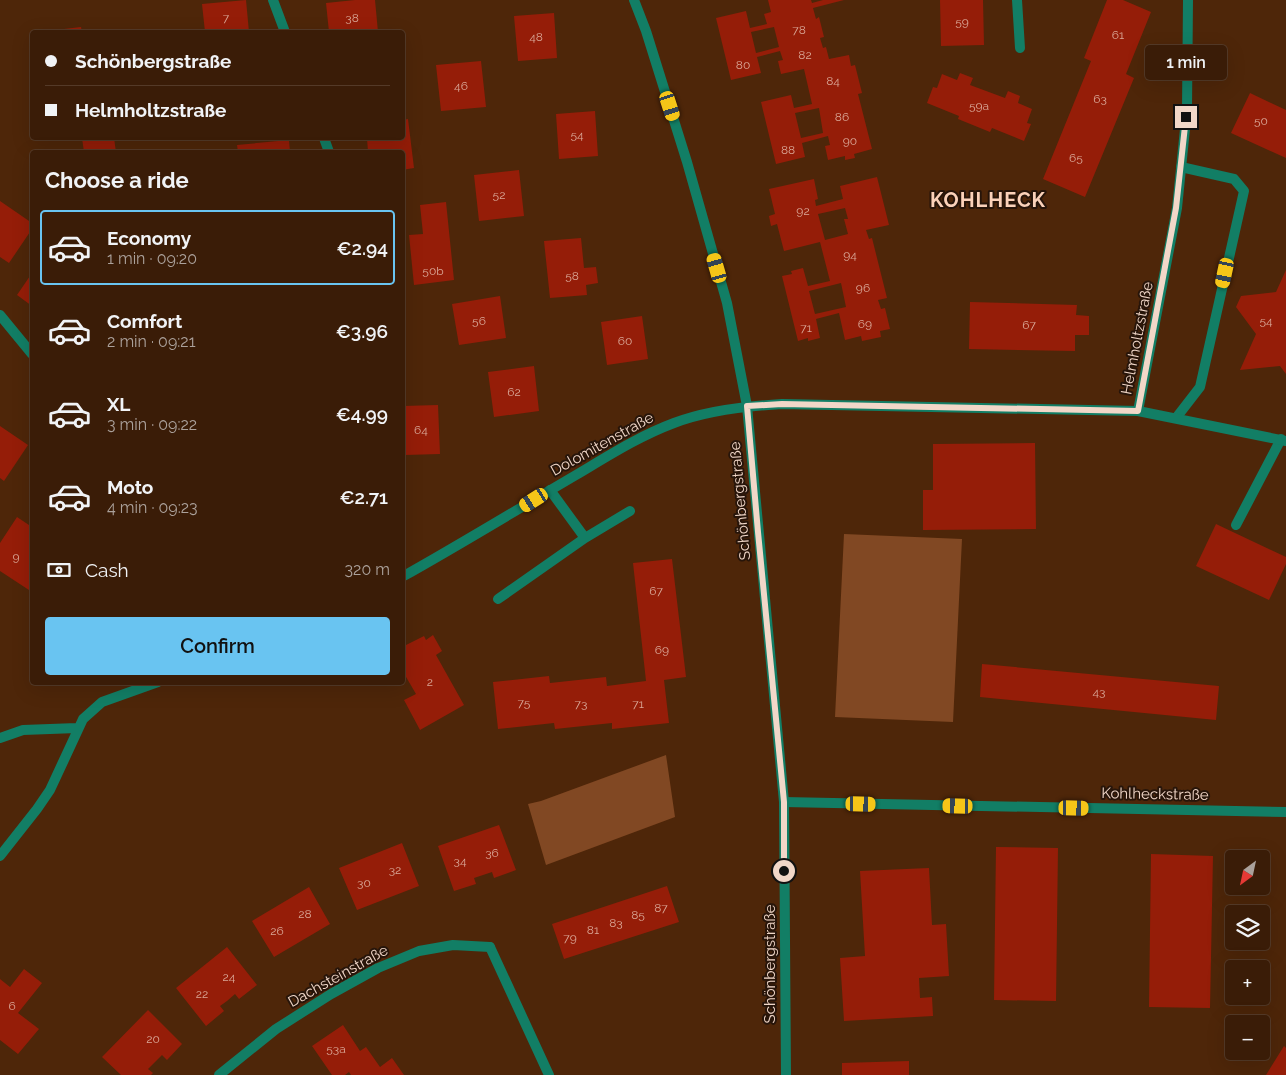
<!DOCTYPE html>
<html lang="en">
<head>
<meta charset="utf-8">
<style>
	body { margin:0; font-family:Raleway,sans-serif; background:#452915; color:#f1f3f6; height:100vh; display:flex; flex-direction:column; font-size:19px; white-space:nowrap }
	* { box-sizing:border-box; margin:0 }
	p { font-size:16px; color:#aba19b }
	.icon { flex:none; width:28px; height:28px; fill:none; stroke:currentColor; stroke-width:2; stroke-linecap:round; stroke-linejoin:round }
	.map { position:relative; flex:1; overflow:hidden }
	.side { position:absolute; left:30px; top:150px; width:375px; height:535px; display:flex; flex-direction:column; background:#3a1c07; border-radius:5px; box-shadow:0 5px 20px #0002,0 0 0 1px #543a28 }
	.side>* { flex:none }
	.banner { position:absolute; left:30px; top:30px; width:375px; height:110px; border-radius:5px; box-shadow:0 5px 20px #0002,0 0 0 1px #543a28; display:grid; align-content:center; height:110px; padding:0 15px; background:#3a1c07 }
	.needle { width:32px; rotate:213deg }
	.tools { position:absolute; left:1225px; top:850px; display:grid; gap:10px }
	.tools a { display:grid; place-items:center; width:45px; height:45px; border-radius:5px; background:#3a1c07; box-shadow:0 5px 20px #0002,0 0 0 1px #543a28; font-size:25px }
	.end { position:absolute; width:22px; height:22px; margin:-11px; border:6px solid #f1d7c8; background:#111; box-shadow:0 0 0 2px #111 }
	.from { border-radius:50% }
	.bubble { position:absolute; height:35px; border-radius:5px; background:#3a1c07; box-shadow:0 5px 20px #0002,0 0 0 1px #543a28; font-size:16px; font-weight:600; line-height:35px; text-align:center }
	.car { position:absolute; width:15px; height:30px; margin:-15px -8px; border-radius:6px; box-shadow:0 0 4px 1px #0007; background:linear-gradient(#f5c518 24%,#345 0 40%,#f5c518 0 76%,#345 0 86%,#f5c518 0) }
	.banner b { display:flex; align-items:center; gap:18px; height:48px; font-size:19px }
	.banner b+b { border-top:1px solid #543a28 }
	.banner i { width:12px; height:12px; background:#f1f3f6 }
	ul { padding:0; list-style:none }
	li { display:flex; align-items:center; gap:15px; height:75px; margin:0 10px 8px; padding:0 5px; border:2px solid transparent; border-radius:5px }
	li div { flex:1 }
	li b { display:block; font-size:19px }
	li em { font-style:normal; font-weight:600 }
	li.selected { border-color:#69c4f1 }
	li>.icon { width:45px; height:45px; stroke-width:1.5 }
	h2 { padding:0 15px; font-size:22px; line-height:60px }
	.pay { display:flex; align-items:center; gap:12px; height:55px; padding:0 15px; font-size:19px }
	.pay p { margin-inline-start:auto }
	.action { display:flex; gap:10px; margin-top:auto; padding:10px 15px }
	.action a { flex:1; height:58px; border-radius:5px; background:#69c4f1; color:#111; font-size:20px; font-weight:600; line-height:58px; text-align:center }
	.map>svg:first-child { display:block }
</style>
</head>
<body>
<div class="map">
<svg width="1286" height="1075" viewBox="0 0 1286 1075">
	<rect width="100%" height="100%" fill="#4e2609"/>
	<path fill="#814823" d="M844 534 962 539 953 722 835 717Z
		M666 755 675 817 546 865 528 804 541 801Z"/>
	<path fill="#951d08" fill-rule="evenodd" d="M246 0 249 32H205L202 4Z
		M355 0H375L378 32H329L326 3Z
		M768 0H811L812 3 823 0H844L813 8 816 19 819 17 824 37 820 38 823 48 826 47 829 59 849 55 851 66 855 65 862 93 858 94 872 149 854 154 855 158 845 160V156L828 160 825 146 830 145 828 136 802 143 805 157 776 164 761 102 791 95 794 108 812 104 804 69 781 74 778 61 783 60 780 51 757 57 761 73 731 80 716 18 746 11 750 28 767 24 764 14 771 12ZM774 27 779 47 756 53 751 32ZM819 108 823 133 801 138 795 113Z
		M940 0H983L984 45 941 46Z
		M1107 0H1123L1151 12 1126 74 1134 78 1085 197 1043 179 1091 61 1084 58Z
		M554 13 557 58 518 61 514 16Z
		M81 27 82 32H47V31Z
		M481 61 486 107 441 111 436 65Z
		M960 73 973 78 970 85 1005 98 1008 91 1020 96 1018 103 1032 109 1027 123 1031 124 1024 141 992 128 990 132 958 119 959 116 927 103 933 87 937 88 942 74 957 80Z
		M1250 93 1286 110V158L1231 133Z
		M595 111 598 156 559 159 556 114Z
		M408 119 414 168 402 170V152H368L367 138H402V120Z
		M82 138H114L116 152H84Z
		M289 140 290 152H238L237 145Z
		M519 170 524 216 479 221 474 175Z
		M877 177 889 225 866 230 869 239 872 238 887 298 878 300 881 309 885 308 890 329 880 331 881 337 862 341 861 336 845 340 839 313 816 319 820 338 808 341V338L798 341 782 276 792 274 791 271 803 268 808 286 830 281 820 242 784 251 777 224 771 226 769 216 775 214 769 189 814 179 818 199 815 200 816 206 843 199 840 186ZM845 208 848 219H844L848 234 825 240 818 214ZM841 283 846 307 815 314 809 291Z
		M0 201 32 223V229L9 263 0 257Z
		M446 202 454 280 414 285 409 235 423 234 420 205Z
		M581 238 584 268 596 267 598 283 586 285 587 295 550 298 544 241Z
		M1286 270V374L1280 366 1240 370 1256 334 1236 307 1241 296 1276 292Z
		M32 273V306L17 295Z
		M500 296 506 338 459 345 452 304Z
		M970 302 1077 305 1076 315 1089 316V335H1075V351L969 349Z
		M642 316 648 359 607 365 601 322Z
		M534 366 539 411 494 417 488 372Z
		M438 405 440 454 405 455 403 406Z
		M0 426 28 445 4 481 0 478Z
		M1035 443 1036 529 923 530V490H933V444Z
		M17 517 32 527V592L0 571V543Z
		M1216 524 1286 557V564L1269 600 1196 566Z
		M672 559 686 677 664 680 669 723 612 729V723L555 729 554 723 498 729 493 682 549 676 550 683 606 677 607 686 646 681 633 563Z
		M433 635 442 651 436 655 464 705 420 730 404 700 416 694 402 670V647L424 636 426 640Z
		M982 664 1219 686 1216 720 980 697Z
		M499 825 516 870 494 878 492 872 474 878 476 884 454 891 438 846Z
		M402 843 419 886 357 910 339 868Z
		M996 847 1058 848 1056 1001 994 1000Z
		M1151 854 1213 856 1210 1008 1149 1007Z
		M929 868 932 925 946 924 949 976 919 978 920 998 932 997 933 1016 844 1021 840 958 865 956 860 871Z
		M667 886 679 922 564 959 552 924Z
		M309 887 330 924 274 957 252 921Z
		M227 947 257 985 239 999 235 994 227 1001 220 1006 224 1011 206 1026 176 988Z
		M24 969 42 983 18 1013 39 1029 18 1054 0 1040V979L10 987Z
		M148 1010 182 1044 167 1060 162 1055 148 1069 153 1073 151 1075H121L102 1057Z
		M343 1025 360 1051 366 1047 380 1067 392 1058 404 1075H351L349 1072 345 1075H332L312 1046Z
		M1284 1046 1286 1048V1075H1266Z
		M909 1061V1075H842V1063Z"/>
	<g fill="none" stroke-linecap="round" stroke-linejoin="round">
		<path stroke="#127e65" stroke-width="10" d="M1017 0 1020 48
			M1176 418 1200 387 1244 191 1234 179 1181 167
			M550 490 585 538
			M1236 525 1281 439
			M498 599 585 538 630 511
			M490 947 549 1075"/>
		<path stroke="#127e65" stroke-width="10" d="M273 0 285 32
			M324 138 329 152
			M0 315 32 354
			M1138 411 1286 441
			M402 577C461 544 518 509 576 475 608 456 639 436 674 423 708 410 746 406 782 404L1138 411 1177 208 1187 109 1188 0
			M0 738 23 730 77 728
			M784 802 1286 812
			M0 856 37 809 50 790 83 719 102 702 158 682
			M219 1075 276 1029 331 994 378 968 419 951 453 945 490 947"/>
		<path stroke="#127e65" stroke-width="10" d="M634 0 646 31 687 162 727 303 747 406 784 802 786 1075"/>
	</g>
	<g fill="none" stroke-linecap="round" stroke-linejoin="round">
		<path stroke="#f1d7c8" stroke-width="6" d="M784 871V802L758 532 747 406 782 404 1138 411 1176 208 1186 117"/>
	</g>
	<g text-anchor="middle" stroke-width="4" stroke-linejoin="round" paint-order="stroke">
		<g font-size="12" fill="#daa898">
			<text x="226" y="22">7</text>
			<text x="352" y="22">38</text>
			<text x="962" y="26">59</text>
			<text x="799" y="34">78</text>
			<text x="1118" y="39">61</text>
			<text x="536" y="41">48</text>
			<text x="805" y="59">82</text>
			<text x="743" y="69">80</text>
			<text x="833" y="85">84</text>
			<text x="461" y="90">46</text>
			<text x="1100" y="103">63</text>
			<text x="979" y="110">59a</text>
			<text x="842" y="121">86</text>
			<text x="1261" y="125">50</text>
			<text x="577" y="139">54</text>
			<text x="850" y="145">90</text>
			<text x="788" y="154">88</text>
			<text x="1076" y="162">65</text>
			<text x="499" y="199">52</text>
			<text x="803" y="215">92</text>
			<text x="850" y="259">94</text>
			<text x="433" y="275">50b</text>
			<text x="572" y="280">58</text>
			<text x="863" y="292">96</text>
			<text x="479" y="325">56</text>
			<text x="1266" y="325">54</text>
			<text x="865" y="328">69</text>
			<text x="1029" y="329">67</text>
			<text x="806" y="332">71</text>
			<text x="625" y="345">60</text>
			<text x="514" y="396">62</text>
			<text x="421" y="434">64</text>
			<text x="16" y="561">9</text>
			<text x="656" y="595">67</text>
			<text x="662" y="654">69</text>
			<text x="430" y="686">2</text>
			<text x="1099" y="696">43</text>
			<text x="524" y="707">75</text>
			<text x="581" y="708">73</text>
			<text x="638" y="708">71</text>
			<text x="492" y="857">36</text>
			<text x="460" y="865">34</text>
			<text x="395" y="874">32</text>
			<text x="364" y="887">30</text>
			<text x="661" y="912">87</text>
			<text x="305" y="918">28</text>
			<text x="638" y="919">85</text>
			<text x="616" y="927">83</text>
			<text x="593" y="934">81</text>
			<text x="277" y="935">26</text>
			<text x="570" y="942">79</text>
			<text x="229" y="981">24</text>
			<text x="202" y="998">22</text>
			<text x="12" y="1010">6</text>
			<text x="153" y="1043">20</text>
			<text x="336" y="1053">53a</text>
		</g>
		<g font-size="15" fill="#f1d7c8" stroke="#27150a">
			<text transform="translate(1137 338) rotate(-79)" y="5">Helmholtzstraße</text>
			<text transform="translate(602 444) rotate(-29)" y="5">Dolomitenstraße</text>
			<text transform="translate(740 501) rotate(-95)" y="5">Schönbergstraße</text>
			<text transform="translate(1155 794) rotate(1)" y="5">Kohlheckstraße</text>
			<text transform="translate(770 964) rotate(-90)" y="5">Schönbergstraße</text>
			<text transform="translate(338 976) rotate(-29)" y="5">Dachsteinstraße</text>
		</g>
		<g font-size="20" font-weight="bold" letter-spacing="1" fill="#fad1b9" stroke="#27150a">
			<text x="988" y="207">KOHLHECK</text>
		</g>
	</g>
</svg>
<div class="tools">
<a><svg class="needle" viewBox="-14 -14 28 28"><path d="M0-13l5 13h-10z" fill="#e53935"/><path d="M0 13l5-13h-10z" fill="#aba19b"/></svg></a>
<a><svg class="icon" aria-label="layers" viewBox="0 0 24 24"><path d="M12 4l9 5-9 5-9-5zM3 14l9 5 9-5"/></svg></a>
<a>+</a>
<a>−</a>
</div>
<i class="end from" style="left:784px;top:871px"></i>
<i class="end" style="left:1186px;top:117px"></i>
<div class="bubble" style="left:1145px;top:45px;width:82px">1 min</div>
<i class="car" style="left:670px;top:106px;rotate:162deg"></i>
<i class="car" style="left:717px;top:268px;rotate:344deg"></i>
<i class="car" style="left:1225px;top:273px;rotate:192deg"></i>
<i class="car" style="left:534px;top:500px;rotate:238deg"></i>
<i class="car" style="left:861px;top:804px;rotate:91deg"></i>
<i class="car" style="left:958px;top:806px;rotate:271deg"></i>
<i class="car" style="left:1074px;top:808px;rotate:91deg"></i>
<div class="banner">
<b><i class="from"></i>Schönbergstraße</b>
<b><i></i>Helmholtzstraße</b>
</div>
<section class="side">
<h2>Choose a ride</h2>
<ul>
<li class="selected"><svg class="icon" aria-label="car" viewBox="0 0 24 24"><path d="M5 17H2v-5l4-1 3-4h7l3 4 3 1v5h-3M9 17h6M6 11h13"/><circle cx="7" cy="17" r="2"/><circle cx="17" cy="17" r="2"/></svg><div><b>Economy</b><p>1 min · 09:20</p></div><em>€2.94</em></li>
<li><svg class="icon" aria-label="car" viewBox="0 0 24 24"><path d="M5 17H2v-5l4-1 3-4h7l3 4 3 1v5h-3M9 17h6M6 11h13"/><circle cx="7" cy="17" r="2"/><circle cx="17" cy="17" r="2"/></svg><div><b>Comfort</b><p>2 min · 09:21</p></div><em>€3.96</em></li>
<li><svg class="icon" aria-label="car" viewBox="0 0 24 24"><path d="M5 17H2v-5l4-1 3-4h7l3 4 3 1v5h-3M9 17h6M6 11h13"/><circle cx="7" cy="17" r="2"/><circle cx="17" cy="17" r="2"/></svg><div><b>XL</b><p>3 min · 09:22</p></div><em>€4.99</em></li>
<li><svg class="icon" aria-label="car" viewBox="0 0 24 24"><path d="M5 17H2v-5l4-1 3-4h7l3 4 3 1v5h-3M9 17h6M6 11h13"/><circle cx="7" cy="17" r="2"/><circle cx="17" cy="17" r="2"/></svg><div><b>Moto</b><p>4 min · 09:23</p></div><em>€2.71</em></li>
</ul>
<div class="pay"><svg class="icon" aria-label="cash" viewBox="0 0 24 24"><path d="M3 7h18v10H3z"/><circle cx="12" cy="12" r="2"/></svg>Cash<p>320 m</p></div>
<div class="action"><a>Confirm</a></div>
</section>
</div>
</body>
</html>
